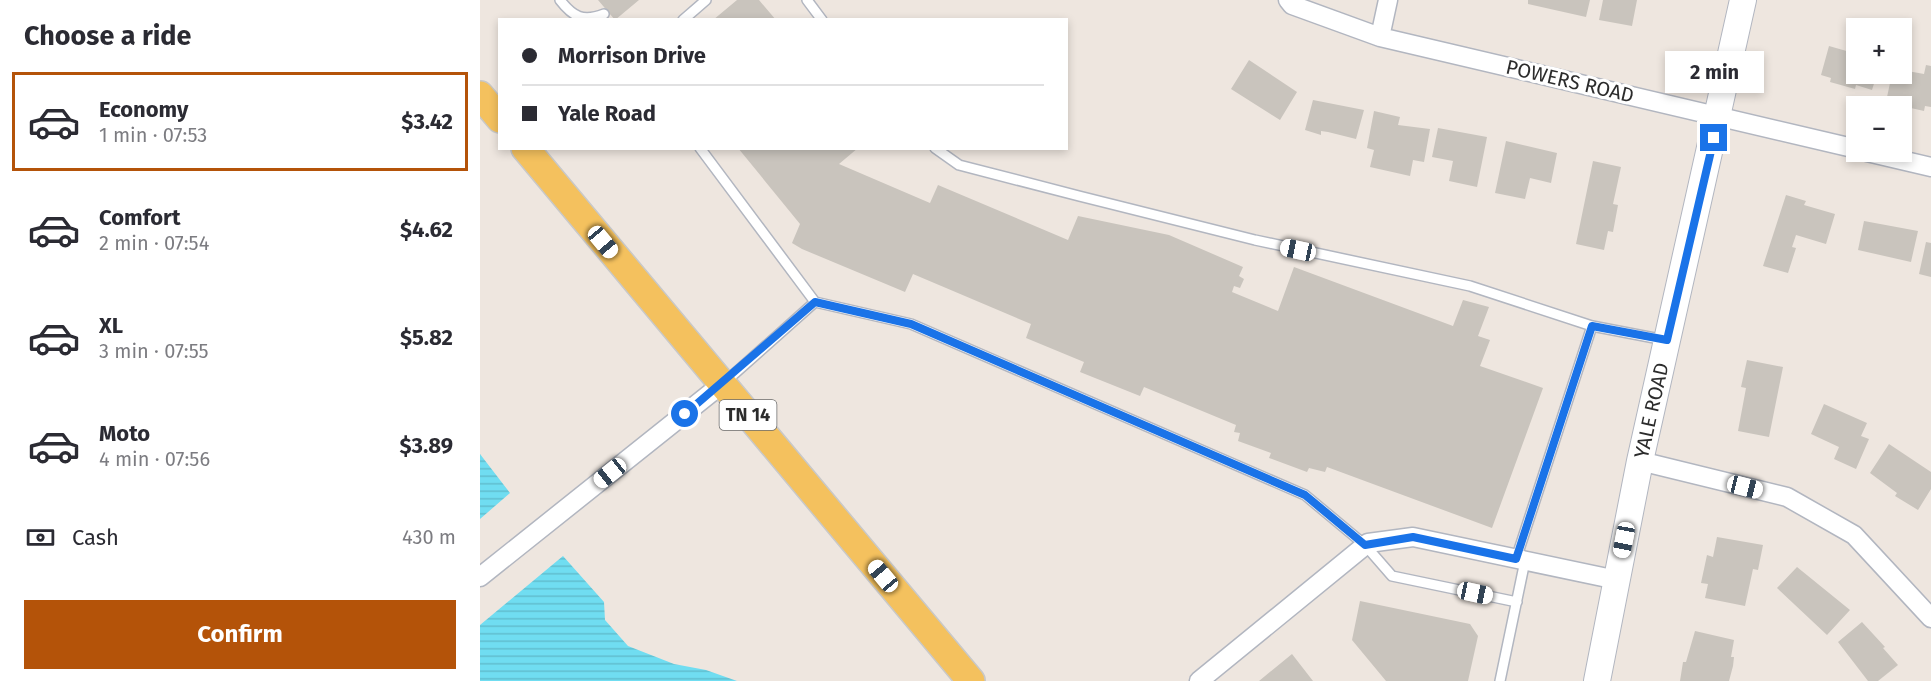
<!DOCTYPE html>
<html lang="en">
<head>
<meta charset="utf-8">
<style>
	body { margin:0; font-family:"Fira Sans",sans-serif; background:#f2f2f3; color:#2b2b33; height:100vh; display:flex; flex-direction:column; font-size:22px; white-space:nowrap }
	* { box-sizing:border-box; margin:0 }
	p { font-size:20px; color:#7c7c81 }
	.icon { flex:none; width:33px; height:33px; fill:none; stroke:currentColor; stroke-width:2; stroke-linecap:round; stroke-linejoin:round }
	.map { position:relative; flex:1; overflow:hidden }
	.panel { display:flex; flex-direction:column; background:#fff; width:480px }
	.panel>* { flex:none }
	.hud { position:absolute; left:18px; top:18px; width:570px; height:132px; border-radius:0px; box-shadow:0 3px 9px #0003; display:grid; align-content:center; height:132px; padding:0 24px; background:#fff }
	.fabs { position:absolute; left:1366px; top:18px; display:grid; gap:12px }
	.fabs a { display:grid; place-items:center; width:66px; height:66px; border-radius:0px; background:#fff; box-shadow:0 3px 9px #0003; font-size:30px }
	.end { position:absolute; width:27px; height:27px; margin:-14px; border:8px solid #1a73e8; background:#fff; box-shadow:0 0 0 3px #fff }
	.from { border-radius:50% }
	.bubble { position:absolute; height:42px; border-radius:0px; background:#fff; box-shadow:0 3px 9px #0003; font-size:20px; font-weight:700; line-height:42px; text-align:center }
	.car { position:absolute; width:18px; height:36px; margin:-18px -9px; border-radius:8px; box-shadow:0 0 4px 2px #0007; background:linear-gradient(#fff 24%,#345 0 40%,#fff 0 76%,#345 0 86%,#fff 0) }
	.hud b { display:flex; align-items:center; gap:21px; height:57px; font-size:22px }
	.hud b+b { border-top:2px solid #e1e1e2 }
	.hud i { width:15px; height:15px; background:#2b2b33 }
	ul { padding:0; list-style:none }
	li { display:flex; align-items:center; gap:18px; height:99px; margin:0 12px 9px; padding:0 12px; border:3px solid transparent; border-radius:0px }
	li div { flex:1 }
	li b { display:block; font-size:22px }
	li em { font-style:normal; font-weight:700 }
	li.selected { border-color:#b45309 }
	li>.icon { width:54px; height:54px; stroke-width:1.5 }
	h2 { padding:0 24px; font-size:27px; line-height:72px }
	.pay { display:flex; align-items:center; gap:15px; height:66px; padding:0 24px; font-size:22px }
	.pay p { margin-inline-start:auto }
	.primary-button { display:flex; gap:12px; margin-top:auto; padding:12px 24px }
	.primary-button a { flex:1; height:69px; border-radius:0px; background:#b45309; color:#fff; font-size:24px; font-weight:700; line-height:69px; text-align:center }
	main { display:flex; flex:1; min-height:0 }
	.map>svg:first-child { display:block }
</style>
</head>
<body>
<main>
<section class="panel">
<h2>Choose a ride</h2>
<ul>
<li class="selected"><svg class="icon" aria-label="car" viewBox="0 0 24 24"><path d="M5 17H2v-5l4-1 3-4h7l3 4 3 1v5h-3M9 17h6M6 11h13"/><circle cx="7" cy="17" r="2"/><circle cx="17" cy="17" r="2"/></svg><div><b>Economy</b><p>1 min · 07:53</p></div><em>$3.42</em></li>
<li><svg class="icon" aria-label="car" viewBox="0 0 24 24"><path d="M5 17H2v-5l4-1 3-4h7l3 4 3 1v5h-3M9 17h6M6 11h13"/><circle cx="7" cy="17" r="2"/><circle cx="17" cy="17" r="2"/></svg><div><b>Comfort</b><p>2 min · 07:54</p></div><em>$4.62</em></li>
<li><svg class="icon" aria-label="car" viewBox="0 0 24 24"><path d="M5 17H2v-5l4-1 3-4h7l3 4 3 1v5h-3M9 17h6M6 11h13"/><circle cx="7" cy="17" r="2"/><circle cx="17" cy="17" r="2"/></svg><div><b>XL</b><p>3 min · 07:55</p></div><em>$5.82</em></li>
<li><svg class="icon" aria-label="car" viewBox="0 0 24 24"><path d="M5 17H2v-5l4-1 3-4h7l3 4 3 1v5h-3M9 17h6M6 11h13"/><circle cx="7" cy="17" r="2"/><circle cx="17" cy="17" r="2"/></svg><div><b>Moto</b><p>4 min · 07:56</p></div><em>$3.89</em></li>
</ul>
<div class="pay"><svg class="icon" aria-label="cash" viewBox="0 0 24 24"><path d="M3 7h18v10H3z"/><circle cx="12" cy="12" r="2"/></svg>Cash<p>430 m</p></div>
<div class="primary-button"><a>Confirm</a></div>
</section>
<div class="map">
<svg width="1451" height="681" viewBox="0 0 1451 681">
	<defs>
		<pattern id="water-rules" width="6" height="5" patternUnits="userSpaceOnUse" patternTransform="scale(1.5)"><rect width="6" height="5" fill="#70ddf1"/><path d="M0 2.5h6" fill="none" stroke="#61becf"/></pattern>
	</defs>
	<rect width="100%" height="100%" fill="#eee6df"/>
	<path fill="url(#water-rules)" d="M0 454 30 493 0 519Z
		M83 556 124 602 125 620 148 646 194 664 226 670 257 681H0V625Z"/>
	<path fill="#c9c4bd" d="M118 0H159L135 20Z
		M257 0H279L296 20H233Z
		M1048 0H1110L1106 17 1048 4Z
		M1123 0H1157L1152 26 1119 20Z
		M1349 46 1377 54V74H1397L1392 90 1376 85 1375 89 1350 82 1351 78 1341 75Z
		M769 60 817 92 800 120 751 89Z
		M1446 65 1451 66V107L1445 106 1444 111 1422 106 1423 101 1407 97 1412 74H1422V70L1444 74Z
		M833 100 884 110 876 139 848 132 841 131V135L825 130Z
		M894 111 920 117 918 125 950 129 944 162 933 160 930 176 890 167 894 150 887 148Z
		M958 128 1007 137 997 187 969 181 973 161 952 157Z
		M1026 141 1077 153 1071 183 1050 178 1045 199 1015 193Z
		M258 148H378L359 164 450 203 458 185 588 240 598 216 689 235 763 267 759 276 764 279 760 288 754 286 752 292 798 311 814 267 973 326 983 300 1009 307 998 336 1010 340 1000 366 1063 388 1012 528 847 467 845 472 829 468 827 472 789 458 791 453 758 441 760 433 754 432 756 425 664 387 660 396 600 372 604 362 546 338 551 324 433 274 425 292 322 249 312 243 320 224Z
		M1113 161 1141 167 1133 204 1138 205 1133 232 1128 231 1124 250 1096 244Z
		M1306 195 1326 201 1324 205 1355 214 1346 244 1316 235 1312 247 1316 248 1308 273 1283 266Z
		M1384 221 1438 231 1431 262 1378 250Z
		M1446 242 1451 243V277L1439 274Z
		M1267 360 1303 367 1289 437 1258 431 1266 388 1261 387Z
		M1344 404 1387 423 1381 436 1389 439 1376 469 1354 459 1359 447 1331 434Z
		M1409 444 1451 472V489L1438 510 1415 496 1417 493 1390 473Z
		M1237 537 1283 545 1278 570 1273 569 1265 606 1225 598 1228 584 1221 583 1227 555 1233 557Z
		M1317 567 1370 610 1347 635 1297 588Z
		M880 601 990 624 998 636 988 681H906L872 640Z
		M1382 622 1405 647 1403 648 1418 665 1398 681H1388L1358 642Z
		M1215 631 1254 640 1251 657H1254L1253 666 1249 681H1200L1203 662H1206Z
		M812 654 833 681H779Z"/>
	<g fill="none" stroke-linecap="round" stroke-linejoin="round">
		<g stroke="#b2b6c0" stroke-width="12">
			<path id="lane" d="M80 0C93 17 103 22 124 14
				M327 0 342 20
				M203 20 226 0
				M220 148 335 302
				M455 148 479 165 599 196 775 240 990 286 1112 326 1185 340
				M244 383 335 302 431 324 825 495 885 545 912 576 1037 602
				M1036 559 1112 326
				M1020 681 1045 561"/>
		</g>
		<g stroke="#b2b6c0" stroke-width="21">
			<path id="street" d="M808 0 812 5 900 37 1377 149
				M900 37 908 0
				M1387 152 1451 167
				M1160 461 1307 497 1374 535 1451 618
				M0 577 242 384
				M719 681 888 543 933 537 1137 580"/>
		</g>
		<g stroke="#b2b6c0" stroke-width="28">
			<g id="secondary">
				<path id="s1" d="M1117 681 1160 461 1263 0"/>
			</g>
		</g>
		<g stroke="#c8c8c8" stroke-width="30">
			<path id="primary" d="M0 95 20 119
				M45 148 491 681"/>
		</g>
		<use href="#lane" stroke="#fff" stroke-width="9"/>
		<use href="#street" stroke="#fff" stroke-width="18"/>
		<use href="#secondary" stroke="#fff" stroke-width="26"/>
		<use href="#primary" stroke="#f4c15e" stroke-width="27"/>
	</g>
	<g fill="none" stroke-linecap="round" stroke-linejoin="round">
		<path stroke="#1a73e8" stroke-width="8" d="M205 414 335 302 431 324 825 495 885 545 933 537 1036 559 1112 326 1187 340 1234 138"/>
	</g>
	<g text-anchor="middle" stroke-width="6" stroke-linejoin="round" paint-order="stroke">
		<rect fill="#fff" stroke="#6b6b6b" stroke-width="1.5" x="239.5" y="400" width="57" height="30" rx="4.5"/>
		<g font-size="18" font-weight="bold" fill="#2c2c2c">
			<text x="268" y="421">TN 14</text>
		</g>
		<g font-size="20" fill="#2c2c2c" stroke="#fff">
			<text transform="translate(1090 81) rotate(13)" y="7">POWERS ROAD</text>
			<text dy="7" stroke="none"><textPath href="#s1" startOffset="276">YALE ROAD</textPath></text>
		</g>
	</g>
</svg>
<div class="fabs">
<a>+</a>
<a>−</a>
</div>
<i class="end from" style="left:205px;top:414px"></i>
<i class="end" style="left:1234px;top:138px"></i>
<div class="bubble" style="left:1185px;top:51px;width:99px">2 min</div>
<i class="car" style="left:123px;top:242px;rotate:140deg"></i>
<i class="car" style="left:818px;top:250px;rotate:282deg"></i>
<i class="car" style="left:130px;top:473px;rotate:231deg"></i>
<i class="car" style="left:1265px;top:487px;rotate:104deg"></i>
<i class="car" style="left:1144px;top:540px;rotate:191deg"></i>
<i class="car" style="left:403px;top:576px;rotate:320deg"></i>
<i class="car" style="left:995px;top:593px;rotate:102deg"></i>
<div class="hud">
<b><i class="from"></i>Morrison Drive</b>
<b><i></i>Yale Road</b>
</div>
</div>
</main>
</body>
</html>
